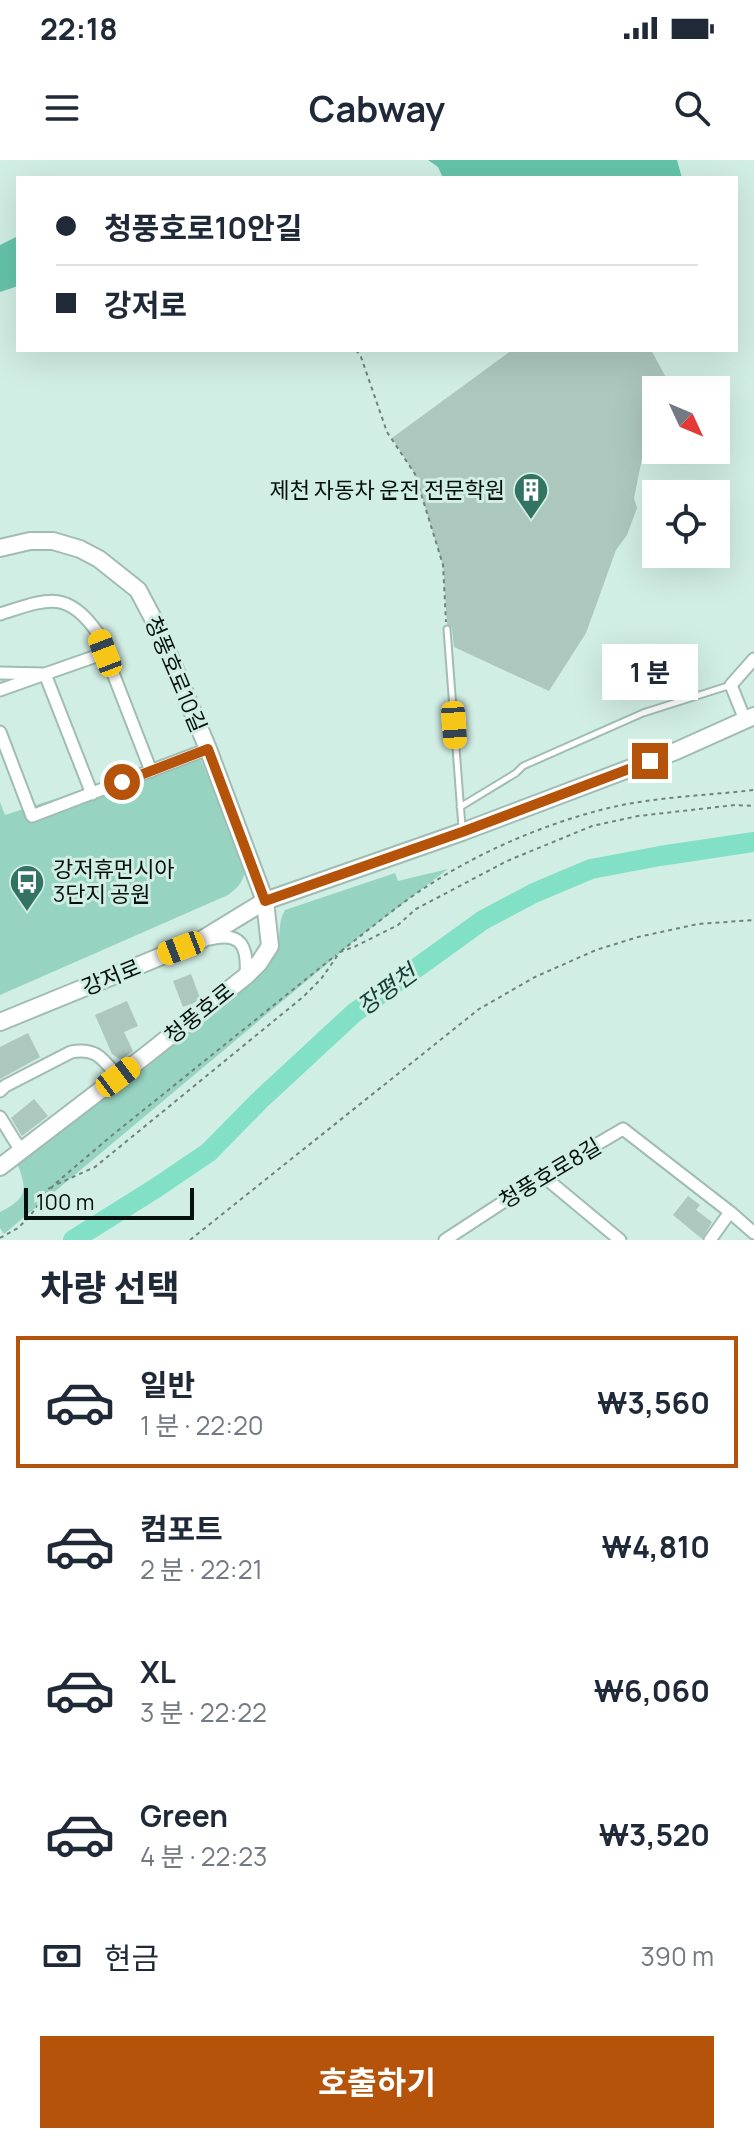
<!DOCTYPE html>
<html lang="ko">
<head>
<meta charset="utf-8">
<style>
	body { margin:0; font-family:Manrope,"Noto Sans KR",sans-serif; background:#f6f6f7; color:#1f2937; height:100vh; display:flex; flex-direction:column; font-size:30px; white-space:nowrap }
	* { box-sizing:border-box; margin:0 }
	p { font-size:26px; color:#747a83 }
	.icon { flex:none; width:44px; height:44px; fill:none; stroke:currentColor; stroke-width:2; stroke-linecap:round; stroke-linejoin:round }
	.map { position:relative; height:1080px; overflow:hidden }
	.sheet { display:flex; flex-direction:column; background:#fff; flex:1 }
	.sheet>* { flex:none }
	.guide { position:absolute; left:16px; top:16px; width:722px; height:176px; border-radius:0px; box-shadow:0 8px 32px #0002; display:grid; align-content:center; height:176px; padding:0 40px; background:#fff }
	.needle { width:52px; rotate:134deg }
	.controls { position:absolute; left:642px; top:216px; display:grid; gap:16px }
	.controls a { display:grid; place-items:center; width:88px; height:88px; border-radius:0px; background:#fff; box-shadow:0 8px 32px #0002; font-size:40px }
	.scale { position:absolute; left:24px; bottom:20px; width:170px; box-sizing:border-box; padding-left:8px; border:4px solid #06100d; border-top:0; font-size:22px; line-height:28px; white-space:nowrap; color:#06100d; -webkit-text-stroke:6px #d1eee4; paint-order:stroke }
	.end { position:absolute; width:36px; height:36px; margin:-18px; border:10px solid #b45309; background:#fff; box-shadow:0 0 0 4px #fff }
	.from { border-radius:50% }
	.bubble { position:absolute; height:56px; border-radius:0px; background:#fff; box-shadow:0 8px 32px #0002; font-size:26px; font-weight:700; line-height:56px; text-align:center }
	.car { position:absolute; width:24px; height:48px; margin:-24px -12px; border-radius:10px; box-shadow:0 0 6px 2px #0007; background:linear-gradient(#f5c518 24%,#345 0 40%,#f5c518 0 76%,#345 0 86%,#f5c518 0) }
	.guide b { display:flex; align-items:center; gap:28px; height:76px; font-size:30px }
	.guide b+b { border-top:2px solid #e0e1e3 }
	.guide i { width:20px; height:20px; background:#1f2937 }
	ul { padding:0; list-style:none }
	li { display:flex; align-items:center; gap:24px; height:132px; margin:0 16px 12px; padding:0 24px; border:4px solid transparent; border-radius:0px }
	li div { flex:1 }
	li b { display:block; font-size:30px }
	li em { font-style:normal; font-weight:700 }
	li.selected { border-color:#b45309 }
	li>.icon { width:72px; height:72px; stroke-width:1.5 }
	h2 { padding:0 40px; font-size:36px; line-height:96px }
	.pay { display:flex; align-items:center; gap:20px; height:88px; padding:0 40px; font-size:30px }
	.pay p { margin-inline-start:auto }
	.cta { display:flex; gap:16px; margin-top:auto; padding:16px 40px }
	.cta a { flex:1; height:92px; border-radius:0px; background:#b45309; color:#fff; font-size:32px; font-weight:700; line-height:92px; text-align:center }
	.status { display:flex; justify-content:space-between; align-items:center; height:56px; padding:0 40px; background:#fff; direction:ltr }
	.status svg { height:22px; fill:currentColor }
	header { display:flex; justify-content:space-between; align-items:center; height:104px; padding:0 40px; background:#fff; font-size:36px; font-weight:700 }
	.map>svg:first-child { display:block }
</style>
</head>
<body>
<div class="status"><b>22:18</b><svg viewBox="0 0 49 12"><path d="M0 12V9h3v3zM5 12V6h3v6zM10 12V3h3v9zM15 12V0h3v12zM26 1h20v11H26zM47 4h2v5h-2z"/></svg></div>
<header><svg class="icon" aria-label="menu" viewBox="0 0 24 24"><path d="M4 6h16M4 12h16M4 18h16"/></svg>Cabway<svg class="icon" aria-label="search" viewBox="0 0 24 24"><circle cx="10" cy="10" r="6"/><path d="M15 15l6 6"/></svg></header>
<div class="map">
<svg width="754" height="1080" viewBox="0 0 754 1080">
	<rect width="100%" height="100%" fill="#d1eee4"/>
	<path fill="#96d3c0" d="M198 593 245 706C245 720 239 727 228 735L0 835V642L5 655Z
		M448 709 359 777 4 1074 0 1068V1052C27 1038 28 1031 17 1003L121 923 268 804C286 786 274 769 285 750L395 713 398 721Z"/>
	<path fill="#65c4aa" d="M428 0H677L682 18H443L438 7Z
		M18 76V126L0 132V85Z"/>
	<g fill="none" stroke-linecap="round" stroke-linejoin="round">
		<path stroke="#81e0c5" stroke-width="20" d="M73 1080 156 1028 209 992 259 941 354 853 483 760 534 733 591 709 660 696 754 682"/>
	</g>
	<path fill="#acc7be" d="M512 190H651L669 223 661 230H656L634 338 637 348 627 375 616 390 586 473 549 531 454 487 452 468 447 464 443 405 415 314 392 278Z
		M191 814 200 838 194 843 183 847 173 821Z
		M127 841 138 866 124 872 133 891 121 900 112 894 95 855Z
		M28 873 40 897 0 919V887Z
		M34 939 48 956 22 976 11 958Z
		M688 1036 700 1045 696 1050 712 1062 702 1079 673 1055Z"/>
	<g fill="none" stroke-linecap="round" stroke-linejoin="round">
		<g stroke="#a0bcb3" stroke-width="9">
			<path id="lane" d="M447 469 462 667
				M460 647 516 613 523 606 643 553 731 525"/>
		</g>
		<g stroke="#a0bcb3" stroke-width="15">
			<path id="street" d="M0 454C45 440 66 428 97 472L151 611
				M0 513 45 514 105 493
				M0 530 45 514 92 634
				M745 560 731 525 754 499
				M0 572 32 656 208 589
				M210 779C242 771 248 787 246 816
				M0 931 5 926 71 892C96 887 103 899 118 917
				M0 957 21 991
				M543 1016 620 1080
				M445 1080 543 1016 623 969 730 1052 754 1073
				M710 1080 730 1052"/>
		</g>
		<g stroke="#a0bcb3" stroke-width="20">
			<path id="secondary" d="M0 388 30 381H53L80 389 99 399 138 430 157 466 208 589 265 741 270 786 259 803 246 816 145 896 0 1007
				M0 862 201 780 265 741 462 672 676 591 754 556"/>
		</g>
		<path stroke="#6f837c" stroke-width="2" stroke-dasharray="4 4" stroke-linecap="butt" d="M356 190 361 197 387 272 415 314 443 405 446 462
			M341 791C370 769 399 744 429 725 478 693 540 666 597 651 647 637 702 636 754 630
			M56 1023 110 977 336 795
			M42 1034 51 1027
			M0 1078 18 1068 29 1057 53 1026 95 1007 303 837 321 819 340 792 356 786 398 765 416 749 507 701 592 666 638 656 735 645 754 646
			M190 1080 479 849 535 817 596 790 638 777 698 764 754 760"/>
		<use href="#lane" stroke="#fff" stroke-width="5"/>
		<use href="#street" stroke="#fff" stroke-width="11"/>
		<use href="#secondary" stroke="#fff" stroke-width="16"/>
	</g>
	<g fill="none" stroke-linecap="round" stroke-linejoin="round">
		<path stroke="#b45309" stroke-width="10" d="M122 622 208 589 265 741 462 672 650 601"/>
	</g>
	<defs>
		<g id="building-pin" transform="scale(1.8)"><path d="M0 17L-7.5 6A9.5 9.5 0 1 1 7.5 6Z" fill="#327362" stroke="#d1eee4"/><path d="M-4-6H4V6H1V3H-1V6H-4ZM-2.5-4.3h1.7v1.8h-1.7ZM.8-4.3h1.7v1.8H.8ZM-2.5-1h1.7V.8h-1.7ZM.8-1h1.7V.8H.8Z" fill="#fff"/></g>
		<g id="bus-pin" transform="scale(1.8)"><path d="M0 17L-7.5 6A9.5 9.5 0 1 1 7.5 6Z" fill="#327362" stroke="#d1eee4"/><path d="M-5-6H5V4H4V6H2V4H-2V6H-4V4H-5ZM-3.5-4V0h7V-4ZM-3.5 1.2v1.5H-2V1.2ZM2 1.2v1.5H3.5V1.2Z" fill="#fff"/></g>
	</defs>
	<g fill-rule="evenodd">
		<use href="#building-pin" x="531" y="330"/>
		<use href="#bus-pin" x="27" y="722"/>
	</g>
	<g text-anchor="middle" stroke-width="6" stroke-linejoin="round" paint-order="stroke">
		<g font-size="22" fill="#06100d" stroke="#d1eee4" text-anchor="end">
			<text x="505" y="338">제천 자동차 운전 전문학원</text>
			<text x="53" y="717" text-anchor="start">강저휴먼시아<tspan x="53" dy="25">3단지 공원</tspan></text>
		</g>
		<g font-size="22" fill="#06100d" stroke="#d1eee4">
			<text transform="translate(176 514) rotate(67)" y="8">청풍호로10길</text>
			<text transform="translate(111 817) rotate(-22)" y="8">강저로</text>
			<text transform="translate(199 853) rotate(-39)" y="8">청풍호로</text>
			<text transform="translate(550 1013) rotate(-31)" y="8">청풍호로8길</text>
		</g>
		<g font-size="24" font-style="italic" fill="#143f34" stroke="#d1eee4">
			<text transform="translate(387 830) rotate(-36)" y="8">장평천</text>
		</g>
	</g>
</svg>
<div class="controls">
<a><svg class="needle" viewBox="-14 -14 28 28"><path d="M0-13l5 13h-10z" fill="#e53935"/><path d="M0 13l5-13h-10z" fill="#747a83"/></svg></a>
<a><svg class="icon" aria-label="locate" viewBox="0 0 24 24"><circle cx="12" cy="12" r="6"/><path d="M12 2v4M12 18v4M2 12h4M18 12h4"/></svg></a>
</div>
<div class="scale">100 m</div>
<i class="end from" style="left:122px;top:622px"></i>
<i class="end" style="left:650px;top:601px"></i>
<div class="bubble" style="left:602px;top:484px;width:96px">1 분</div>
<i class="car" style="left:105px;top:493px;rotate:339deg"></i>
<i class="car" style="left:454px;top:565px;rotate:176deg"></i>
<i class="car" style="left:181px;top:788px;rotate:249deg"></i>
<i class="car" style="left:118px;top:917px;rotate:53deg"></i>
<div class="guide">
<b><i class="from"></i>청풍호로10안길</b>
<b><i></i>강저로</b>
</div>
</div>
<section class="sheet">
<h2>차량 선택</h2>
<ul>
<li class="selected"><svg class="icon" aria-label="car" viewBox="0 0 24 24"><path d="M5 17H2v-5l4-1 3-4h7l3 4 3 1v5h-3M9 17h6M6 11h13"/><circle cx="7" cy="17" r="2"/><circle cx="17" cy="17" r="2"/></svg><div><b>일반</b><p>1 분 · 22:20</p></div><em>₩3,560</em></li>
<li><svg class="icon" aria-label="car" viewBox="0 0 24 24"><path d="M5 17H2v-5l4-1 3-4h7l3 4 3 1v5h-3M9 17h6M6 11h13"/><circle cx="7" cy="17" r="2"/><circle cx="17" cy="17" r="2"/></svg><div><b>컴포트</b><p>2 분 · 22:21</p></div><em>₩4,810</em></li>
<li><svg class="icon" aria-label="car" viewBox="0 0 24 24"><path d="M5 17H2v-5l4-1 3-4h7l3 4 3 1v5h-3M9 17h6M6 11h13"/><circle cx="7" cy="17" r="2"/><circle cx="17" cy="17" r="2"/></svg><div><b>XL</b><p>3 분 · 22:22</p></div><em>₩6,060</em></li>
<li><svg class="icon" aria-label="car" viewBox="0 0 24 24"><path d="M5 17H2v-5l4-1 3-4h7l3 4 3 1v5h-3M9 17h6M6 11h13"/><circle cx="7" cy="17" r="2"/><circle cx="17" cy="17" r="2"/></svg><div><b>Green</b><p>4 분 · 22:23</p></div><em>₩3,520</em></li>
</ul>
<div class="pay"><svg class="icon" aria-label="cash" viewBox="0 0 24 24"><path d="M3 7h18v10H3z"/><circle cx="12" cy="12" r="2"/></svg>현금<p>390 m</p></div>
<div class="cta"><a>호출하기</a></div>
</section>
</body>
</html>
